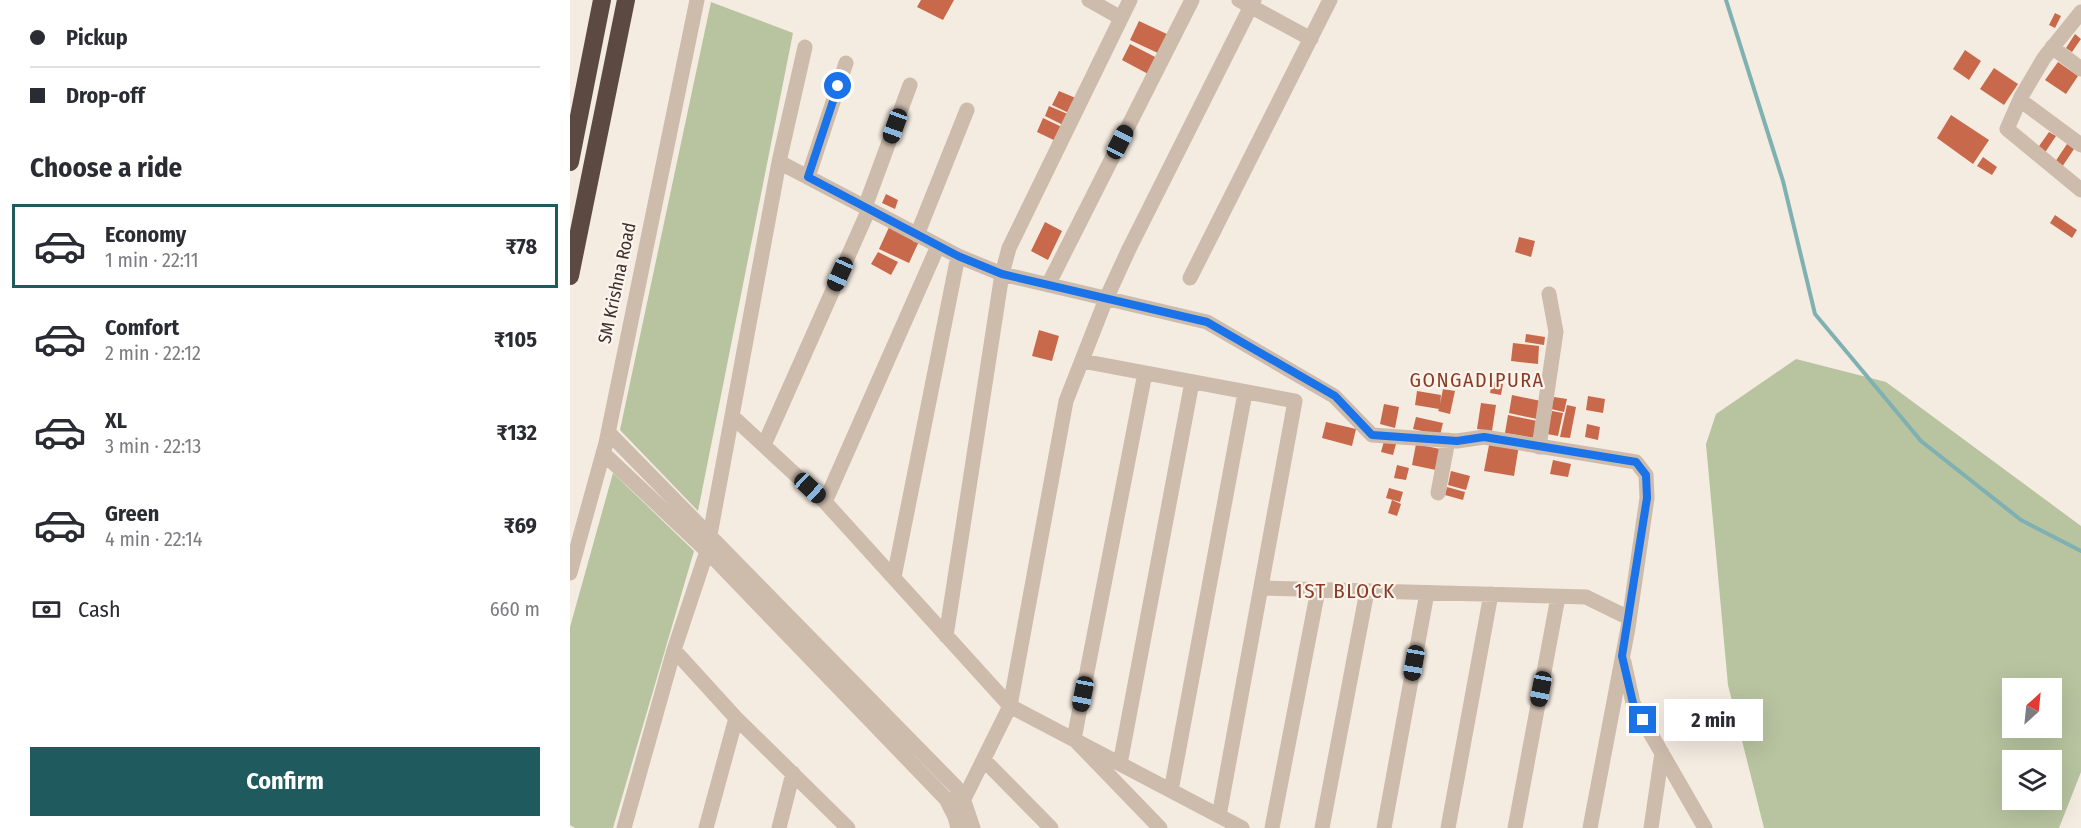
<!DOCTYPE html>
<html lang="en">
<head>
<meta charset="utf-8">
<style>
	body { margin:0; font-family:"Fira Sans Condensed",sans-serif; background:#f7f7f7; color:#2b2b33; height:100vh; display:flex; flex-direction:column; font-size:22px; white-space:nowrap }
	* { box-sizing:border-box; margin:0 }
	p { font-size:20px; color:#7c7c81 }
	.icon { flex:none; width:33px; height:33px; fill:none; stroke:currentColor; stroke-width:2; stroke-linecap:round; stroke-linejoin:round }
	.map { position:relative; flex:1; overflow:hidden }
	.details { display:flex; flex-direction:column; background:#fff; width:570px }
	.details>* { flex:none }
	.banner { display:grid; align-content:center; height:132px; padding:0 30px; background:#fff }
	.needle { width:39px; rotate:27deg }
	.controls { position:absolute; left:1432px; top:678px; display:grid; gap:12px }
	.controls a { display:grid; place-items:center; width:60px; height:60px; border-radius:0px; background:#fff; box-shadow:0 6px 24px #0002; font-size:30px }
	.end { position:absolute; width:27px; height:27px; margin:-14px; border:8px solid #1a73e8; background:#fff; box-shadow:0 0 0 3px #fff }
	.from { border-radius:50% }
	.bubble { position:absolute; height:42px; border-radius:0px; background:#fff; box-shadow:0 6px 24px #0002; font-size:20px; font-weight:700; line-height:42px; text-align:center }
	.car { position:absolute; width:18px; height:36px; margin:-18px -9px; border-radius:8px; box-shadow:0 0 4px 2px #0007; background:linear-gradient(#222 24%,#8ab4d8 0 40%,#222 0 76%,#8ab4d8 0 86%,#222 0) }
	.banner b { display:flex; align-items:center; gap:21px; height:57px; font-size:22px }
	.banner b+b { border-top:2px solid #e1e1e2 }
	.banner i { width:15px; height:15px; background:#2b2b33 }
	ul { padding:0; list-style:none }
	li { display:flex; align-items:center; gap:18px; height:84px; margin:0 12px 9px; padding:0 18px; border:3px solid transparent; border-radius:0px }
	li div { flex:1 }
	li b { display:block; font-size:22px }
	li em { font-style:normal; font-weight:700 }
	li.current { border-color:#1f5a5e }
	li>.icon { width:54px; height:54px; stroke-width:1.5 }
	h2 { padding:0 30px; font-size:27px; line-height:72px }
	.pay { display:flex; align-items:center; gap:15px; height:66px; padding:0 30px; font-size:22px }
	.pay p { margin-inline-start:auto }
	.action { display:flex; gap:12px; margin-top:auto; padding:12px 30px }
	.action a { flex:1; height:69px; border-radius:0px; background:#1f5a5e; color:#fff; font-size:24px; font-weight:700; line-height:69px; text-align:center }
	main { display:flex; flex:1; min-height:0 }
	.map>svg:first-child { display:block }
</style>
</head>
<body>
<main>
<section class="details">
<div class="banner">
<b><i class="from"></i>Pickup</b>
<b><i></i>Drop-off</b>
</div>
<h2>Choose a ride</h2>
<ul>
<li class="current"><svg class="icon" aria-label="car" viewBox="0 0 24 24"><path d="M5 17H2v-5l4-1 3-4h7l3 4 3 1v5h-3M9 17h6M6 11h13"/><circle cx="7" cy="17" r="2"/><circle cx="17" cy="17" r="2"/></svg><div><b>Economy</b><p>1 min · 22:11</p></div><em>₹78</em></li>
<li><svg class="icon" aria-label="car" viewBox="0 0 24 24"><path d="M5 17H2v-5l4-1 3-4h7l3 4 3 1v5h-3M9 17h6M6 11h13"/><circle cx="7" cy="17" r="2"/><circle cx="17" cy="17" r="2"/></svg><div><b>Comfort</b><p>2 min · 22:12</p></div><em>₹105</em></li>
<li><svg class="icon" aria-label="car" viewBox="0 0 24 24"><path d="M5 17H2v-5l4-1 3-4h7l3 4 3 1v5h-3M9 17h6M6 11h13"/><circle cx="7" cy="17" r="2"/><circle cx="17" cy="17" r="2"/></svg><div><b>XL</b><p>3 min · 22:13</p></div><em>₹132</em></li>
<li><svg class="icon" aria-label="car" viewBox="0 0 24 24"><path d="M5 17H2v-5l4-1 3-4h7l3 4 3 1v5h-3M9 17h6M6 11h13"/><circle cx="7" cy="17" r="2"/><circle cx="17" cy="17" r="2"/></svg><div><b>Green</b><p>4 min · 22:14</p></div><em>₹69</em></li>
</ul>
<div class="pay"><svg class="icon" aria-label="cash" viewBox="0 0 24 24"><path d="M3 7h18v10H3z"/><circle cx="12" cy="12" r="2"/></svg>Cash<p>660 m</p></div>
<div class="action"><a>Confirm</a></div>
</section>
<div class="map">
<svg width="1511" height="828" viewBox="0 0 1511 828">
	<rect width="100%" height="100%" fill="#f4ebe1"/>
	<path fill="#b8c4a0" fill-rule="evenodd" d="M141 2 223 33 128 511 50 430Z
		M1226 359 1316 382 1511 526V772L1489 828H1194L1158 685 1136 444 1146 414ZM1482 688V728H1443V688ZM1482 760V800H1443V760Z
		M43 473 124 551 43 828H5L0 825V627Z"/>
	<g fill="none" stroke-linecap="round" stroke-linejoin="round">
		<path stroke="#7fb0b2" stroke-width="4" d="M1156 0 1213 181 1245 314 1351 441 1451 520 1511 551"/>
	</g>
	<path fill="#c8694b" d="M351 0H384L373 20 347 7Z
		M1485 13 1491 16 1485 28 1479 25Z
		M569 21 599 35 590 54 560 40Z
		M1505 34 1511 39 1502 52 1496 48Z
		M560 44 589 59 580 75 552 60Z
		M1395 50 1411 61 1399 80 1383 69Z
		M1488 62 1508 76 1496 94 1475 80Z
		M1424 68 1448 84 1434 105 1410 89Z
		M489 91 508 99 501 114 482 105Z
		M479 106 500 115 495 126 475 116Z
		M1381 115 1419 140 1403 164 1367 138Z
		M473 118 494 128 488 142 467 132Z
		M1479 132 1486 136 1474 154 1467 149Z
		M1497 144 1504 149 1492 167 1485 162Z
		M1413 157 1427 167 1422 175 1407 166Z
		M316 194 328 200 325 209 312 203Z
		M1485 215 1507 230 1502 238 1480 223Z
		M475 222 492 231 478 260 461 251Z
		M321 223 351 237 339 263 309 249Z
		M949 237 965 241 961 257 945 252Z
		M308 252 328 262 321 275 301 264Z
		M469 330 489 336 482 361 462 356Z
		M956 334 975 337 974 345 955 342Z
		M943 343 969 346 968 364 941 361Z
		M922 382 933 384 931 395 920 393Z
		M873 389 885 391 880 414 868 411 869 409 845 405 847 391 871 395 870 404Z
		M942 395 971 401 967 419 939 413Z
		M1018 396 1035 399 1033 413 1016 410Z
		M984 397 997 399 994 412 981 409Z
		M911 403 926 405 922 431 907 429Z
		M814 404 829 407 825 428 810 424Z
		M997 405 1006 407 1000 438 990 437Z
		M982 411 993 413 988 436 977 434Z
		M938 415 967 421 964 438 935 433Z
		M846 417 873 423 870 435 843 429Z
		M756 422 786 429 782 446 752 438Z
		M1017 424 1030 427 1028 440 1015 437Z
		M920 440 949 445 944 476 914 471Z
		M814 441 826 444 823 455 811 452Z
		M846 444 870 449 866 470 842 465Z
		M983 460 1001 464 998 477 980 474Z
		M827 465 839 468 836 480 824 478Z
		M881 471 900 476 896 490 878 485Z
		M877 487 895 492 893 500 875 495Z
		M819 488 833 492 830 502 816 498Z
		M822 500 831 504 827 516 818 513Z"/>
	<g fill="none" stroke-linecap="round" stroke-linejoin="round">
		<path stroke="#cdbbac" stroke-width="15" d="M519 0 551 18
			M669 0 741 39
			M1511 12 1474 58 1451 97 1437 129 1511 190
			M1482 47 1511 69
			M1450 100 1511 145
			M209 162 388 256 432 274 637 322 764 396 802 435 887 441 914 437 1066 462 1076 475 1077 498 1058 628 1020 828
			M238 177 276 63
			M295 207 340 85
			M347 235 397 110
			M620 278 760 0
			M478 285 622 0
			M512 361 725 401 649 816
			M575 373 504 739 590 828
			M162 416 255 502 440 706 672 828
			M38 432 386 787 394 801 403 828
			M194 445 299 209
			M969 447 986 332 979 294
			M33 453 137 551 376 799 385 817 388 828
			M868 493 878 440
			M255 502 368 246
			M0 573 36 443 127 0
			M324 577 388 256
			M691 588 1016 597 1059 618
			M376 636 432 274 439 248 560 0
			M104 650 166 718 278 828
			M1054 662 1063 703 1135 828
			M414 760 481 828
			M550 764 622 382
			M601 791 675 393
			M385 817 440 706 496 401 536 299 559 249 684 0
			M54 828 104 650 137 551 209 162 235 47
			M136 828 166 718
			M209 828 223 773
			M702 828 748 590
			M752 828 797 591
			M814 828 857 593
			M878 828 921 594
			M945 828 988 597
			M1081 828 1092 753"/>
		<path stroke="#5c4a42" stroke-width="18" d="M0 162 32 0
			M0 276 56 0"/>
	</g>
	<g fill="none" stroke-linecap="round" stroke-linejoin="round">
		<path stroke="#1a73e8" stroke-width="8" d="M268 86 238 177 388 256 432 274 637 322 765 396 802 435 887 441 914 437 1066 462 1076 475 1077 498 1052 656 1063 703 1073 720"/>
	</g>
	<g text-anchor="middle" stroke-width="4.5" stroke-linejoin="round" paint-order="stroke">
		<g font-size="18" fill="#3b302b" stroke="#fbf5ee">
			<text transform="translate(47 283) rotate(-78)" y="6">SM Krishna Road</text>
		</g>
		<g font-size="20" letter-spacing="1.5" fill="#8c3b22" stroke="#fbf5ee">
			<text x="907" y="387">GONGADIPURA</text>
		</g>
		<g font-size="21" letter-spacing="1.5" fill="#8c3b22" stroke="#fbf5ee">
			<text x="775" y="598">1ST BLOCK</text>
		</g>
	</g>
</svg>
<div class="controls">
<a><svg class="needle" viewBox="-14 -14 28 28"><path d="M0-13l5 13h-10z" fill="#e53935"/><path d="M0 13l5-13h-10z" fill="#7c7c81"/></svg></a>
<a><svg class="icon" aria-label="layers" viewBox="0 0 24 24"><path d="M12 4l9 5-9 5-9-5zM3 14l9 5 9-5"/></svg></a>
</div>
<i class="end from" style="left:268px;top:86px"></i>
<i class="end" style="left:1073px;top:720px"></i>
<div class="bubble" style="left:1094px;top:699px;width:99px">2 min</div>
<i class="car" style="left:325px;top:126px;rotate:200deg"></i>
<i class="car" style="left:550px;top:142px;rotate:27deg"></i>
<i class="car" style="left:270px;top:274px;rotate:204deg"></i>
<i class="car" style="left:240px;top:488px;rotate:133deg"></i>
<i class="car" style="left:844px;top:663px;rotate:190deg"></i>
<i class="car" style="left:971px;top:689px;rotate:191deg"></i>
<i class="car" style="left:513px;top:694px;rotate:191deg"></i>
</div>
</main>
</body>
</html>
